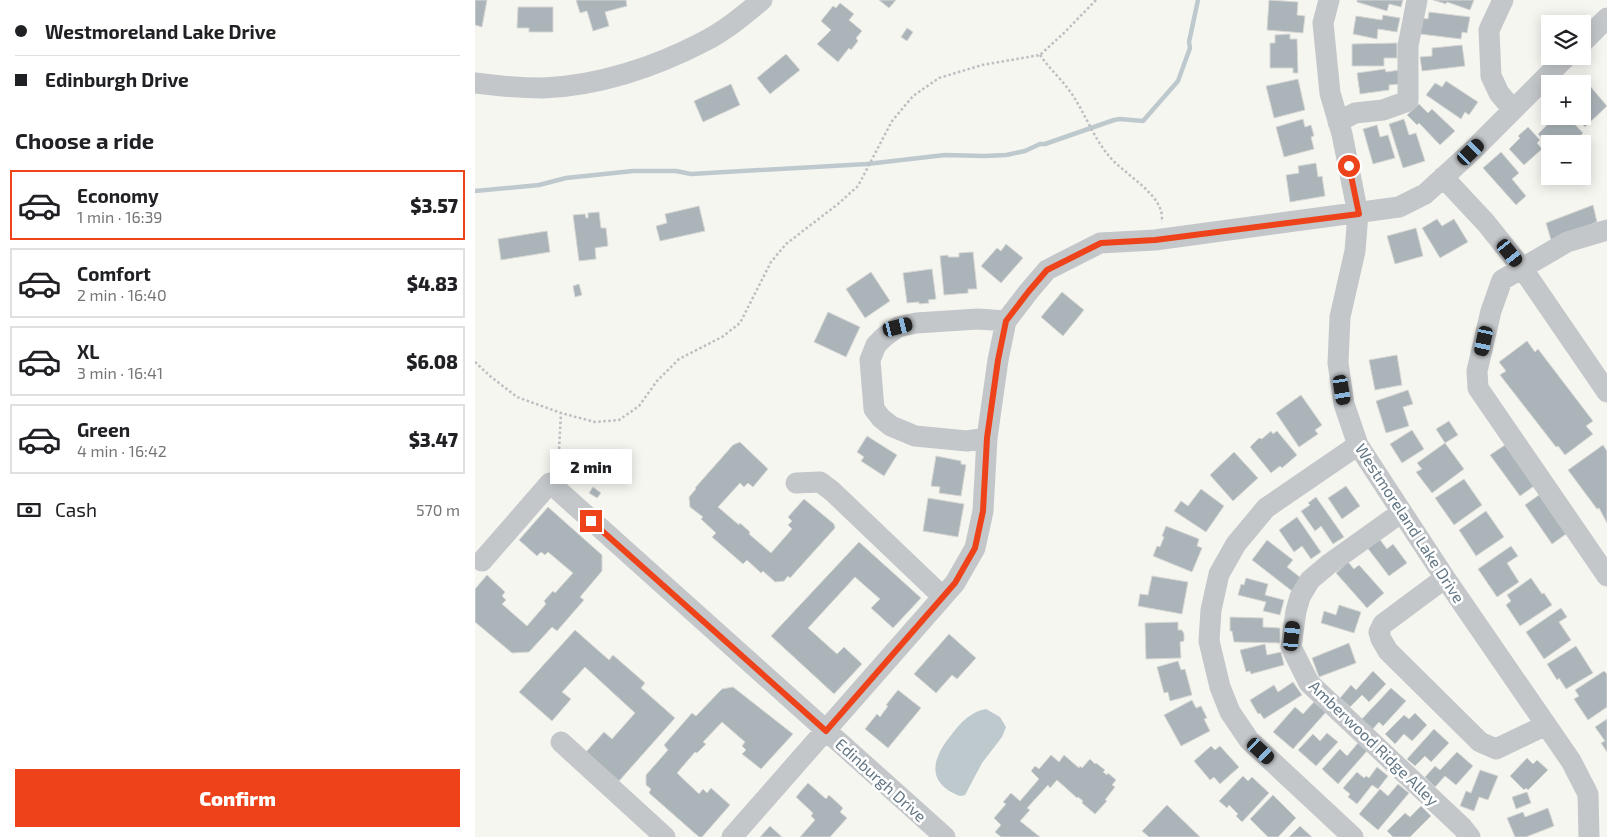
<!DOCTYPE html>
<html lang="en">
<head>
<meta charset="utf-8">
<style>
	body { margin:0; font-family:"Exo 2",sans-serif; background:#f2f2f2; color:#202124; height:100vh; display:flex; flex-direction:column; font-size:19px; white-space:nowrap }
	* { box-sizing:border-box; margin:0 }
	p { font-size:16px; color:#757577 }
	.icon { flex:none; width:28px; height:28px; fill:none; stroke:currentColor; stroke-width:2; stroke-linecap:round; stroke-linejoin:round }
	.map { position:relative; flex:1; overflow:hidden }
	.side { display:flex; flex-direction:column; background:#fff; width:475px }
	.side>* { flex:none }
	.banner { display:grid; align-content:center; height:110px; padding:0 15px; background:#fff }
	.tools { position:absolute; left:1066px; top:15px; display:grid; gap:10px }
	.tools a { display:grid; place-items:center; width:50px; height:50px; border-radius:0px; background:#fff; box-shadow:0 2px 12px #0003; font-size:25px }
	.end { position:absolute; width:22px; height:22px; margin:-11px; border:6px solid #ee431a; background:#fff; box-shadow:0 0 0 2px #fff }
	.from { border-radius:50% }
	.bubble { position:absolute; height:35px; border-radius:0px; background:#fff; box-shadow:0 2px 12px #0003; font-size:16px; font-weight:800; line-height:35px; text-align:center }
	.car { position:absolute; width:15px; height:30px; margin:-15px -8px; border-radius:6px; box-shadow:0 0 4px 1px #0007; background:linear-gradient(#222 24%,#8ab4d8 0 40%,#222 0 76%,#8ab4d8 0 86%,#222 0) }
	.banner b { display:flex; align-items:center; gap:18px; height:48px; font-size:19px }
	.banner b+b { border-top:1px solid #e0e0e0 }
	.banner i { width:12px; height:12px; background:#202124 }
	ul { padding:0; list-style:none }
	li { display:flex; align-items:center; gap:15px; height:70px; margin:0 10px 8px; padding:0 5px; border:2px solid #e0e0e0; border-radius:0px }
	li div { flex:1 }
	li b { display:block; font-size:19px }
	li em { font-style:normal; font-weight:800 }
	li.selected { border-color:#ee431a }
	li>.icon { width:45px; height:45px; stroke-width:1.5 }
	h2 { padding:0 15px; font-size:22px; line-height:60px }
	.pay { display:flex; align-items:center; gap:12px; height:55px; padding:0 15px; font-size:19px }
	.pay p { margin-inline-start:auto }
	.cta { display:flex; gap:10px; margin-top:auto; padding:10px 15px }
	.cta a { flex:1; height:58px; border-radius:0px; background:#ee431a; color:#fff; font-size:20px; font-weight:800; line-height:58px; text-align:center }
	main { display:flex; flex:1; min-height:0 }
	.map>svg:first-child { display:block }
</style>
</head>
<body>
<main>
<section class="side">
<div class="banner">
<b><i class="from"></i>Westmoreland Lake Drive</b>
<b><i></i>Edinburgh Drive</b>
</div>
<h2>Choose a ride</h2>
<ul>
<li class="selected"><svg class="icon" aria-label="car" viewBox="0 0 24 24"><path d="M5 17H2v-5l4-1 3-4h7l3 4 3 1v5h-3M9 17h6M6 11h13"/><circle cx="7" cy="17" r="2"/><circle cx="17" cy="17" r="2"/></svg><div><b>Economy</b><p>1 min · 16:39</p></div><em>$3.57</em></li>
<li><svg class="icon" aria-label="car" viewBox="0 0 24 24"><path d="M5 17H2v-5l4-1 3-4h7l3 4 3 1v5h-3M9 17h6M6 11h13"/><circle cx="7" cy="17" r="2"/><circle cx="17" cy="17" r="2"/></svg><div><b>Comfort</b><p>2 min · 16:40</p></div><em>$4.83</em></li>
<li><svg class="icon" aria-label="car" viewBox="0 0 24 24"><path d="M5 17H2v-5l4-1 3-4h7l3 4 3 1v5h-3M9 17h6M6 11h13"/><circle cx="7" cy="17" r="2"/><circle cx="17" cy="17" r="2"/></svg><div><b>XL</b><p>3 min · 16:41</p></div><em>$6.08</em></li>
<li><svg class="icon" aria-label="car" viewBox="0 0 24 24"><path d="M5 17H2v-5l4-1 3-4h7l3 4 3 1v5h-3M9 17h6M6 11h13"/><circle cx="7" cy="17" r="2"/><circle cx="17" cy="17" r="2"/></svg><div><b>Green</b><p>4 min · 16:42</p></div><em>$3.47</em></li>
</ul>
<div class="pay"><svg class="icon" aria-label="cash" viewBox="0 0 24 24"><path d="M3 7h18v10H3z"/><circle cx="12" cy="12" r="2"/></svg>Cash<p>570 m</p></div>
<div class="cta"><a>Confirm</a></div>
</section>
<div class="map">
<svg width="1132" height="837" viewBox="0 0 1132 837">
	<rect width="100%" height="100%" fill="#f6f6f1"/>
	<path fill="#bec9ce" d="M511 709 525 717 531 727 527 737 507 763 490 795 485 796C449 782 458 757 477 734 486 722 497 711 511 709Z"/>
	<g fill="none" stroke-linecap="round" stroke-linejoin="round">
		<path stroke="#bec9ce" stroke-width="4.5" d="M0 191 64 185 91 178 158 171H201L216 174 392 164 470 155 509 156 531 155 550 151 565 144H570L639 120 645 119 668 121 703 81 715 48 714 42 723 0"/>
	</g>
	<path fill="#abb4b9" stroke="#d7d7d4" d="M0 0H12L7 27 0 25Z
		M101 0H151L152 6 130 12 134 26 118 31 112 11 105 13Z
		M404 0H421L414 8Z
		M794 0 823 2 822 15 830 16 828 33 792 30Z
		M882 0H928L926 7 914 4 912 11 882 2Z
		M958 0H999L995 10 972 2 971 4Z
		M365 3 379 14 374 20 387 31 381 38 383 41 376 50 374 48 363 62 342 44 356 30 346 21 358 6 361 8Z
		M43 7H78V32H54V28H42Z
		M954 12 995 17 992 33 987 32 986 39 945 34 947 18 953 19Z
		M908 15 925 18 922 32 903 29 902 39 878 34 881 16 907 20Z
		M432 28 438 32 432 41 426 37Z
		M815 34V39H822L823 73H818V68H795V43H800V35Z
		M922 43V58H909V66H877V44Z
		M987 45 990 66 947 71 945 57 957 56V48Z
		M311 54 325 70 295 94 282 78Z
		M910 69 911 72 924 70 925 84 914 85V90L885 94 882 73Z
		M823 79 830 110 799 118 791 86Z
		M971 81 1003 102 994 115 990 112 986 119 951 95 960 83 967 87Z
		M256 84 265 105 228 122 219 101Z
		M1115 86 1132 106 1110 127 1100 116H1108V93Z
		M944 104 953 113 957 109 980 131 965 145 944 123 942 125 932 115Z
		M1075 116H1092L1108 133 1097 144H1075V147L1063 134 1077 120 1074 117Z
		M828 119 830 127 836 125 839 136 836 137 839 149 809 157 801 127Z
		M929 119 934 135 941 133 950 161 928 168 914 124Z
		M902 125 905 137 913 135 920 158 898 164 888 129Z
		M1053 127 1065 140 1062 143 1067 149 1049 165 1034 149 1045 138 1043 136Z
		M1026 152 1044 173 1037 179 1051 196 1041 205 1008 168Z
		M841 163 843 177 847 176 850 196 815 202 811 175 824 173 823 166Z
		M1118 205 1122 222 1076 240 1071 223Z
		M224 206 230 231 185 241 181 226 192 223 190 214Z
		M124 212 126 228H131L133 246 120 248 121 259 104 261 98 215 110 214 111 218H113V213Z
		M962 219 967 226 979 219 993 242 965 258 947 228Z
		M941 228 948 256 920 264 912 236Z
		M72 231 75 252 26 260 23 239Z
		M531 244 548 258 526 283 506 266 522 248 526 251Z
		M498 252 502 289H493V293L469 295 465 256 473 255V257H484V253Z
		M457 269 461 299 453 300 454 303 444 304V302L432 303 428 273Z
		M396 272 415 301 390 318 371 289Z
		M104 284 107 295 100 297 98 286Z
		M587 292 609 310 588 336 566 317Z
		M353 312 385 327 371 357 339 342Z
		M1052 341 1060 352 1063 349 1118 421 1111 426 1118 434 1090 455 1083 446 1081 447 1025 375 1031 371 1024 362Z
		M922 355 927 385 900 390 894 360Z
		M933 390 938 404 928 407 934 426 911 433 901 401Z
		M826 395 847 425 840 430 843 434 824 447 801 413Z
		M974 421 983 435 970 443 961 429Z
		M937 430 949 449 927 463 915 444Z
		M796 431 798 434 802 431 822 455 807 468 805 466 796 473 775 447 784 438 787 439Z
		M392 436 422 455 409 476 386 461 389 457 382 452Z
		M265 442 293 469 278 487 273 483 269 487 265 483 243 507 264 525 265 523 275 532 274 534 296 553 317 529 313 525 317 521 313 517 329 499 359 524 360 528 315 578 313 576 309 581 300 582 288 571 286 573 272 560 268 564 237 537 241 533 226 519 228 517 215 507 214 497 221 489 220 488 258 445Z
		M970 443 989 469 957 493 941 472 947 469 942 463Z
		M1030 445 1059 486 1045 496 1015 455Z
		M1128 445 1132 451V523L1124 508 1122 509 1093 470Z
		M759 452 783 478 758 501 735 475Z
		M461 456 486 461V464L491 465 486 496 464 493 465 487 456 486Z
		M989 479 1007 505 979 525 960 498Z
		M871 486 885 506 867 519 853 498Z
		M118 487 126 493 122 498 114 493Z
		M726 489 749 506 731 532 699 511 706 501 713 506Z
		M1064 495 1091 534 1077 544 1050 505Z
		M841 497 869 537 858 544 846 526 840 531 826 511 835 505 833 503Z
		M453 498 489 504 483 537 448 531Z
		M73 507 127 555V571L105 597 109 600 82 631 77 627 54 652 37 653 0 622V589L12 575 30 592 27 596 31 600 27 604 52 626 71 604 69 601 78 591 80 593 98 573 73 552 70 555 66 552 62 556 44 540Z
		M1011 511 1029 537 1001 556 984 530Z
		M822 517 846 552 836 559 827 546 819 552 804 530Z
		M691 526 724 539 722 546 727 548 717 572 678 556 682 546 685 547 689 537 687 536Z
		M903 537 912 549 918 544 932 563 914 576 891 546Z
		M792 540 818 560 812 567 826 578 817 591 777 560Z
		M384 542 446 598 418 628 396 608 405 599 380 577 333 628 362 654 369 647 387 664 359 694 296 636Z
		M1036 546 1043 556 1032 563 1044 582 1022 597 1003 569Z
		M873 562 879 569 884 565 909 593 892 608 861 573Z
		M677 576 713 582 707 614 663 606 665 594 673 595Z
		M771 578 793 584 790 595 809 600 805 615 788 611 791 602 763 595 766 584 769 585Z
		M1056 578 1067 594 1069 593 1077 605 1045 626 1031 605 1036 601 1032 595Z
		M864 605 886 612 879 633 846 623 849 611 861 615Z
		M1086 608 1092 617 1084 622 1096 640 1069 659 1051 632Z
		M755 617 788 618V627L805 628V643L759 642 757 631H755Z
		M703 622V630H707L709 634V641L705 642 706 658 671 659 670 623Z
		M100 630 134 660 138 655 170 683 166 688 200 718 144 781 111 752 129 732 137 739 160 713 110 667 87 692 96 699 77 721 44 692Z
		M474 634 501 658 482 679 477 675 461 693 439 674Z
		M874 643 881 663 844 677 837 658Z
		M790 644 792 655 806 652 809 665 776 674 775 671 771 672 765 650Z
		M1101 646 1118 673 1091 689 1084 678 1082 680 1072 664Z
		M703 661 706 670 710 669 717 695 695 701 693 692 689 693 682 667Z
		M898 671 911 684 894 702 887 695 875 707 865 698 876 685 881 690Z
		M1129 671 1132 674V707L1113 720 1099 699 1104 696 1100 690Z
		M818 682 827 695 789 719 785 713 783 714 775 700 799 685 803 692Z
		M258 687 318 734 286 769 267 754 271 750 267 746 270 742 247 722 228 742 231 744 222 753 220 752 202 773 224 794 228 789 232 793 236 788 255 805 227 837H224L174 793 176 789 171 785V775L193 750 189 745 217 713 221 716 247 689Z
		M916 688 931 701 908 726 904 722 896 731 885 721Z
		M423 690 446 708 413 748 390 729 402 714 405 717 413 706 411 705Z
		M717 700 721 708 726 706 732 718 729 719 735 731 706 746 689 715Z
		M839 702 851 712 818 749 798 732 820 707 828 714Z
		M940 713 952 725 937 741 929 734 920 744 910 734 929 715 934 719Z
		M1132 719V752L1126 743 1130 741 1120 727Z
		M959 729 974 743 956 762 950 756 940 766 932 759Z
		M852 733 863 742 841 766 823 750 838 734 845 741Z
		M883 743 892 751 863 784 847 769 865 749 872 756Z
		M736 746 740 750 745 746 764 767 745 784 739 777 735 780 719 761Z
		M982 752 998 766 981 785 970 776 960 787 950 777 960 766 965 770Z
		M576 755 584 762 589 755 604 768 605 766 607 768 615 759 620 764 621 763 630 770 628 772 632 775 633 773 641 780 637 785 640 787 630 800 632 801 620 814 607 803 608 801 603 797 602 798 582 780 575 788 573 785 552 808 555 810 545 821 565 837H526L520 832 526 825 519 818 531 804 528 802 536 793 545 801 564 779 556 771 560 766 564 769Z
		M1052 758 1058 764 1062 760 1073 770 1053 790 1051 788 1049 790 1035 776Z
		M902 767 913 776 903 789 897 785 882 804 873 797 875 794 868 788 882 772 889 778 891 776 894 778Z
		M1005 770 1023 776 1013 800 1004 797 999 811 985 806 991 791 996 793Z
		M768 776 773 781 777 777 794 793 767 822 761 816 763 814 754 805 752 808 744 801Z
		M333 783 351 799 354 795 368 808 365 812 372 818 355 837H325L340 820 336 816 338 813 321 797Z
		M923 784 934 793 903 830 884 814 905 789 913 796Z
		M1052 792 1056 803 1041 809 1037 797Z
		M798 795 821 818 803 837H793L775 819Z
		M692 805 725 837H674L667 831Z
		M946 806 956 816 935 837H918L912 831 930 813 935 817Z
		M1073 808 1079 826 1051 837H1040L1032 818 1048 812 1050 817Z
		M295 826 307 837H285Z
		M825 826 837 837H814Z"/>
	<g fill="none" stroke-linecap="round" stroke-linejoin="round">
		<path stroke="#bcbfc1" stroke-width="2.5" stroke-dasharray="2.5 2.5" stroke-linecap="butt" d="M565 55C574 68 585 78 594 90 609 110 617 136 634 156 648 173 680 190 686 211 687 214 687 219 687 222
			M0 362 15 376 42 397 86 413 120 422 144 420 164 406 182 381 204 359 247 337 265 323 296 262 311 244 363 204 383 186 417 121 438 96 464 78 507 65 565 55 590 32 621 0
			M83 469 86 413"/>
		<path stroke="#c3c7ca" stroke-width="21" d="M854 0 848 23 855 93 867 134 883 214 880 251 865 317 863 363 869 404 883 445 970 578 1096 761 1113 794 1114 837
			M1028 0 1014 30 1016 76 1024 93 1038 110
			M1108 42 1132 18
			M0 83C23 86 45 88 68 88 123 86 180 67 228 42 250 31 269 15 287 0
			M863 122 880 113 908 110 933 101V46L942 0
			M968 177 1011 223 1047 268 1132 392
			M1132 230 1092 242 1027 280 1016 311 1002 371 1003 388 1132 576
			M512 438 492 441 440 436 416 426 406 418 399 409 395 360 401 345 409 337 423 327 441 323 503 319 531 321
			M321 483 345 482 357 491 468 597
			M927 512 854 564 835 580 825 597 821 611 816 647 834 683 987 827 995 837
			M7 561 75 483 470 837
			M970 578 908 624 904 632 906 639 913 651 1005 742 1021 749 1071 725
			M86 742 190 837
			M257 837 480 583 500 548 508 511 512 438 523 360 531 321 554 291 572 270 625 243 680 240 924 207 950 194 996 152 1092 56
			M878 837 774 740 755 712 745 687 734 641 736 610 744 574 761 544 791 508 883 445"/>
	</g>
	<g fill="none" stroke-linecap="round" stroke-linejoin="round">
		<path stroke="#ee431a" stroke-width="6" d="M116 521 351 731 480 583 500 548 508 511 512 438 523 360 531 321 554 291 572 270 626 243 680 240 884 214 874 166"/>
	</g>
	<g text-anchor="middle" stroke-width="5" stroke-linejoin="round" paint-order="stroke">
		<g font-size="16" fill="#637785" stroke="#fff">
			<text transform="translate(935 523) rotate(57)" y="6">Westmoreland Lake Drive</text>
			<text transform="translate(899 743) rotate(44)" y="6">Amberwood Ridge Alley</text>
			<text transform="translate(406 780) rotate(42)" y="6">Edinburgh Drive</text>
		</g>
	</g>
</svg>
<div class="tools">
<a><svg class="icon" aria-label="layers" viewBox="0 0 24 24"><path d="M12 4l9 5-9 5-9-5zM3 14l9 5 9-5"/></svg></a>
<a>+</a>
<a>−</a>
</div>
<i class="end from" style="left:874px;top:166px"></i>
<i class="end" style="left:116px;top:521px"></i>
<div class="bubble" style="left:75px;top:449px;width:82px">2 min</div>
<i class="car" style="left:996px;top:152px;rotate:46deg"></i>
<i class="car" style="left:1035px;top:253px;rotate:141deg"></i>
<i class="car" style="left:423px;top:327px;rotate:76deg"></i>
<i class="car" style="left:1009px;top:341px;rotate:192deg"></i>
<i class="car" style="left:867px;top:390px;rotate:171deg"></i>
<i class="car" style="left:817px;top:636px;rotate:6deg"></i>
<i class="car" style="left:786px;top:751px;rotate:133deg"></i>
</div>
</main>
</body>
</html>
